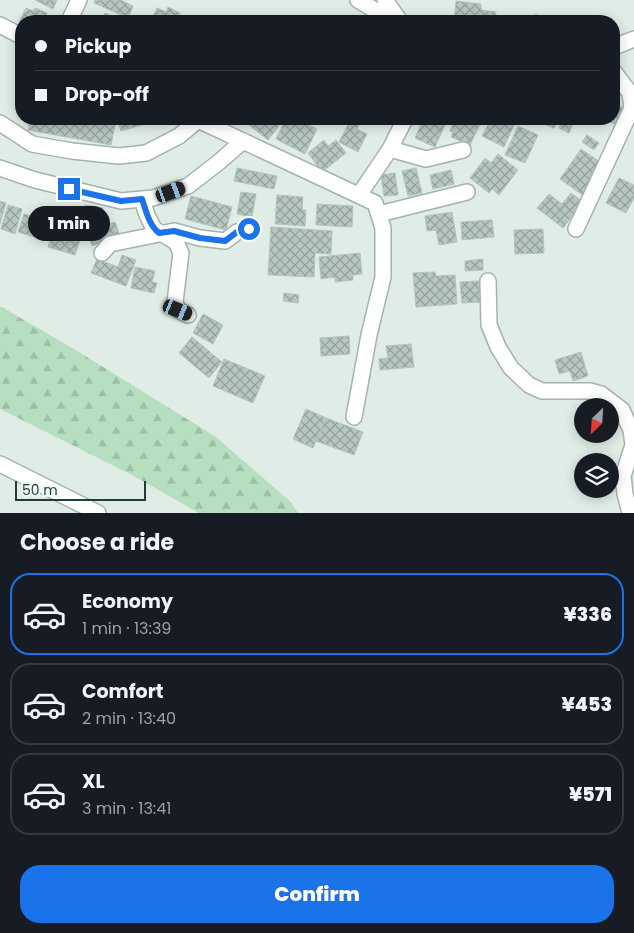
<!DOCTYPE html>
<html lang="en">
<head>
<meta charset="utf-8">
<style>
	body { margin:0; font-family:Poppins,sans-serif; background:#20242c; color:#f1f3f6; height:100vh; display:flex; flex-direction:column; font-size:19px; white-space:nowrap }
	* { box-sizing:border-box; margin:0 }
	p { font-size:16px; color:#9ea1a6 }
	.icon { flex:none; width:28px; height:28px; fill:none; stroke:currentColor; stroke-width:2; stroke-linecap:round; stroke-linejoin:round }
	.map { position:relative; height:513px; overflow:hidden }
	.drawer { display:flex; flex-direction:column; background:#171b24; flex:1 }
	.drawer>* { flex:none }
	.banner { position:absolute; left:15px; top:15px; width:605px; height:110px; border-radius:20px; box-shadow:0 2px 12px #0003; display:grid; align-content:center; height:110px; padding:0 20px; background:#171b24 }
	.needle { width:32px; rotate:205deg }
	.tools { position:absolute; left:574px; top:398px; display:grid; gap:10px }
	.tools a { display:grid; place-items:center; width:45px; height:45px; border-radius:50%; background:#171b24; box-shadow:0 2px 12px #0003; font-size:25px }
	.scale { position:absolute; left:15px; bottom:12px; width:131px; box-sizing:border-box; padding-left:5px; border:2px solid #1f3e34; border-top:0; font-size:14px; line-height:18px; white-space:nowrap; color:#1f3e34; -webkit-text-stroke:4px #f0f8f4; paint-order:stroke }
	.end { position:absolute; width:22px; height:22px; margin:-11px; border:6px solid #1a73e8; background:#fff; box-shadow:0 0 0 2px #fff }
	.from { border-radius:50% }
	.bubble { position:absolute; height:35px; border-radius:18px; background:#171b24; box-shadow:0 2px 12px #0003; font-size:16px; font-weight:800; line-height:35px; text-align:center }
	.car { position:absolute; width:15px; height:30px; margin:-15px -8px; border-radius:6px; box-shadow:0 0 4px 1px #0007; background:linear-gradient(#222 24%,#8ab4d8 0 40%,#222 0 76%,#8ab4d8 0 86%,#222 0) }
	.banner b { display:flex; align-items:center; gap:18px; height:48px; font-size:19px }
	.banner b+b { border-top:1px solid #363941 }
	.banner i { width:12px; height:12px; background:#f1f3f6 }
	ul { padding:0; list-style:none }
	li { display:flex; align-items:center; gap:15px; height:82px; margin:0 10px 8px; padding:0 10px; border:2px solid #363941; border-radius:20px }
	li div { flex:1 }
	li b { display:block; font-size:19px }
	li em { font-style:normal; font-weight:800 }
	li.active { border-color:#1a73e8 }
	li>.icon { width:45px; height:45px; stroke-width:1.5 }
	h2 { padding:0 20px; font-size:22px; line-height:60px }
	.action { display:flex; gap:10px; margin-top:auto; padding:10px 20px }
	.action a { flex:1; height:58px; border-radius:20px; background:#1a73e8; color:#fff; font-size:20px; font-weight:800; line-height:58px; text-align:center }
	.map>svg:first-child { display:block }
</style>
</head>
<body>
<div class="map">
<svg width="634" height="513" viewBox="0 0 634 513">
	<defs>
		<pattern id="forest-firs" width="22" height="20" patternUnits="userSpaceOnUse" patternTransform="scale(1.25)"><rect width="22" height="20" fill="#b6dfc0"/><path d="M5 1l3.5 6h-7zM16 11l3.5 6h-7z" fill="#9cc0a6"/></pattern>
		<pattern id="building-cross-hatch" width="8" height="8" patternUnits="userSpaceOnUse" patternTransform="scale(1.25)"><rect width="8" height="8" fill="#b5c7bf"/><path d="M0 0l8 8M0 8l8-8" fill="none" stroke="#93a39c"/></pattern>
	</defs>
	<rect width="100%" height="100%" fill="#e0ece6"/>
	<path fill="url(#forest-firs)" d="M0 306 79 352 216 437 291 502 298 513H199L132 475 0 409Z"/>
	<path fill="url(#building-cross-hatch)" stroke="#b2c6bd" d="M35 0H57L53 9Z
		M95 0H121L133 6 128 18 94 3Z
		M456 1 481 4V10L496 12 495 21H454Z
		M168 7 180 13 176 21H151L157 8 166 12Z
		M26 8 33 11 35 8 47 13 44 19 49 21 19 22Z
		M105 13 123 21H89L91 15 102 20Z
		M535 14 551 21H532Z
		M614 103 625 109 617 125 603 119H614Z
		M30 119H104L116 121 111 145 28 130Z
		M117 119H147L148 123 121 131Z
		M247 119H271L279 126 268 140 245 122Z
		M286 119H296L317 129 305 154 276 139Z
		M351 119H362L357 129 367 134 358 152 339 142Z
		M423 119H432L445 125 435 147 415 138Z
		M455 119H468L480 124 470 145 451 137 453 132 450 131Z
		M491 119H505L515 123 504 147 482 136Z
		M537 119H558L554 128 536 121Z
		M563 119 573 124 569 133 559 128Z
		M518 126 538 135 525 163 505 155Z
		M587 135 599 143 594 150 582 142Z
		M324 140 328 146 336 140 346 153 322 172 308 153Z
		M581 149 600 162 591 175 596 179 584 196 560 179Z
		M498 154 518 170 499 195 492 189 489 193 470 178 485 158 491 163Z
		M237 168 277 176 274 189 234 181Z
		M416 168 422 193 408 196 402 171Z
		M451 170 454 184 433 189 430 175Z
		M395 173 398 195 384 196 381 175Z
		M619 178 634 185V198L626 213 606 203Z
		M241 192 256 194 252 217 237 214Z
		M571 193 583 202 563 228 537 208 549 194 562 204Z
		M277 195 303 197 302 210H306L305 226 275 224Z
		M191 196 232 207 226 230 185 219Z
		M0 201 6 203 0 224Z
		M317 204 353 206 352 227 316 225Z
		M8 205 22 209 15 234 1 229Z
		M85 205 103 208 101 216 84 212Z
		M452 212 457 242 439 245 436 230 427 231 425 216Z
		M24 214 50 221 44 240 18 232Z
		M492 220 494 237 462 240 461 222Z
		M56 222 83 231 75 255 48 247Z
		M115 222 120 236 92 246 87 231Z
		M271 227 332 231 331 254 315 253 314 277 268 275Z
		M543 229 544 253 515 254 514 230Z
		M360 253 362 274 353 275V280L335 282V277L321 279 319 257Z
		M122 255 136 260 126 286 91 273 97 259 118 267Z
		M483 259V270L465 271V261Z
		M135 267 155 271 152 282 157 283 154 293 131 288Z
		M435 272 436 276 455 275 457 304 416 307 413 273Z
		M479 281 480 302 462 303 460 282Z
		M284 293 299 295 298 303 283 301Z
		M203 314 223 325 213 344 193 333Z
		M349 336 350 354 321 356 320 338Z
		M192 337 222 362 209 378 179 353Z
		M411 344 414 367 380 370 379 359 388 358 386 346Z
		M581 352 588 376 573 381 570 371 559 374 555 360Z
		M224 359 265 376 253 403 213 386Z
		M306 409 326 418 313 448 293 439Z
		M326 418 363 432 354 455 316 441Z"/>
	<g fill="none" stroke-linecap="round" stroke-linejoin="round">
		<g stroke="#a2b4ad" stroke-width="18">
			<path id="minor" d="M385 0 400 21
				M69 21 79 0
				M0 25 21 36
				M614 47 634 39
				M196 119 375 203 383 228V277L369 335 354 417
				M0 123 32 144 72 151 119 156 146 153 179 136 198 120
				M390 149 426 159 463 150
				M0 168 35 180 121 201 153 198 188 186 219 162 243 141
				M359 195 390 149 405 119
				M142 199 147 215 154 229 176 242 181 253 175 302 178 310 188 315
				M379 214 467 192
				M576 229 632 108 630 93 614 72
				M102 253 110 244 174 231 200 238 225 241 237 232 249 229
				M488 281 489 325 498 347 511 368 529 385 542 391H590L601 394 622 410 631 430 633 445 623 476 625 494 629 509 633 513"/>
		</g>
		<g stroke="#a2b4ad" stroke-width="18">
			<path id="tertiary" d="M358 0 393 21"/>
		</g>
		<g stroke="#9db9ae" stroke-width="18">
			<path id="secondary" d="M0 464 98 513"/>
		</g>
		<use href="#minor" stroke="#fff" stroke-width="15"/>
		<use href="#tertiary" stroke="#fff" stroke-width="15"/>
		<use href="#secondary" stroke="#fff" stroke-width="15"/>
	</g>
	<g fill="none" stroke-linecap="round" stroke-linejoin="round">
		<path stroke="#1a73e8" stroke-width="6" d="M69 189 121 201 142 199C146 211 149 225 159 233L174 231 200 238 225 241 237 232 249 229"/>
	</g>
</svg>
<div class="tools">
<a><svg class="needle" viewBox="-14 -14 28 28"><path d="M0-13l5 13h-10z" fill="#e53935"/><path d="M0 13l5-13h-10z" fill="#9ea1a6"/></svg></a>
<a><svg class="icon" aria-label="layers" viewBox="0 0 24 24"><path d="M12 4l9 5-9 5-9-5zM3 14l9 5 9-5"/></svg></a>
</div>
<div class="scale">50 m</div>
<i class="end from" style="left:249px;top:229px"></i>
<i class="end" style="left:69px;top:189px"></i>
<div class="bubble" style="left:28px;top:206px;width:82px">1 min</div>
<i class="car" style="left:171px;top:192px;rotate:70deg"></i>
<i class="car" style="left:178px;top:310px;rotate:112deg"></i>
<div class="banner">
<b><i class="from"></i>Pickup</b>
<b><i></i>Drop-off</b>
</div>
</div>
<section class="drawer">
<h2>Choose a ride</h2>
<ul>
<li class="active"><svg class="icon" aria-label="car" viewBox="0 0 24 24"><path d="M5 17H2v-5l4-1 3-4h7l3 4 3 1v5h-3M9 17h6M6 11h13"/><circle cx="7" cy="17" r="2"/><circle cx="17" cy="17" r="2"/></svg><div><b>Economy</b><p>1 min · 13:39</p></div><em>¥336</em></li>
<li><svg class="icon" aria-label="car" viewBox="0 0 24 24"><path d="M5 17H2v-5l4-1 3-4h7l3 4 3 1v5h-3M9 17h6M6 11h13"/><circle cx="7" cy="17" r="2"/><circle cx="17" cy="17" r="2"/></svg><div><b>Comfort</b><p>2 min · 13:40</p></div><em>¥453</em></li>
<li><svg class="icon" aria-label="car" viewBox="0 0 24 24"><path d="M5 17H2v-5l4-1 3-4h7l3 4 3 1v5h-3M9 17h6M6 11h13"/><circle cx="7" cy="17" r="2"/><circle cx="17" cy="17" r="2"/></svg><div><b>XL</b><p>3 min · 13:41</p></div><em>¥571</em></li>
</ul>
<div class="action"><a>Confirm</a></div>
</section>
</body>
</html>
